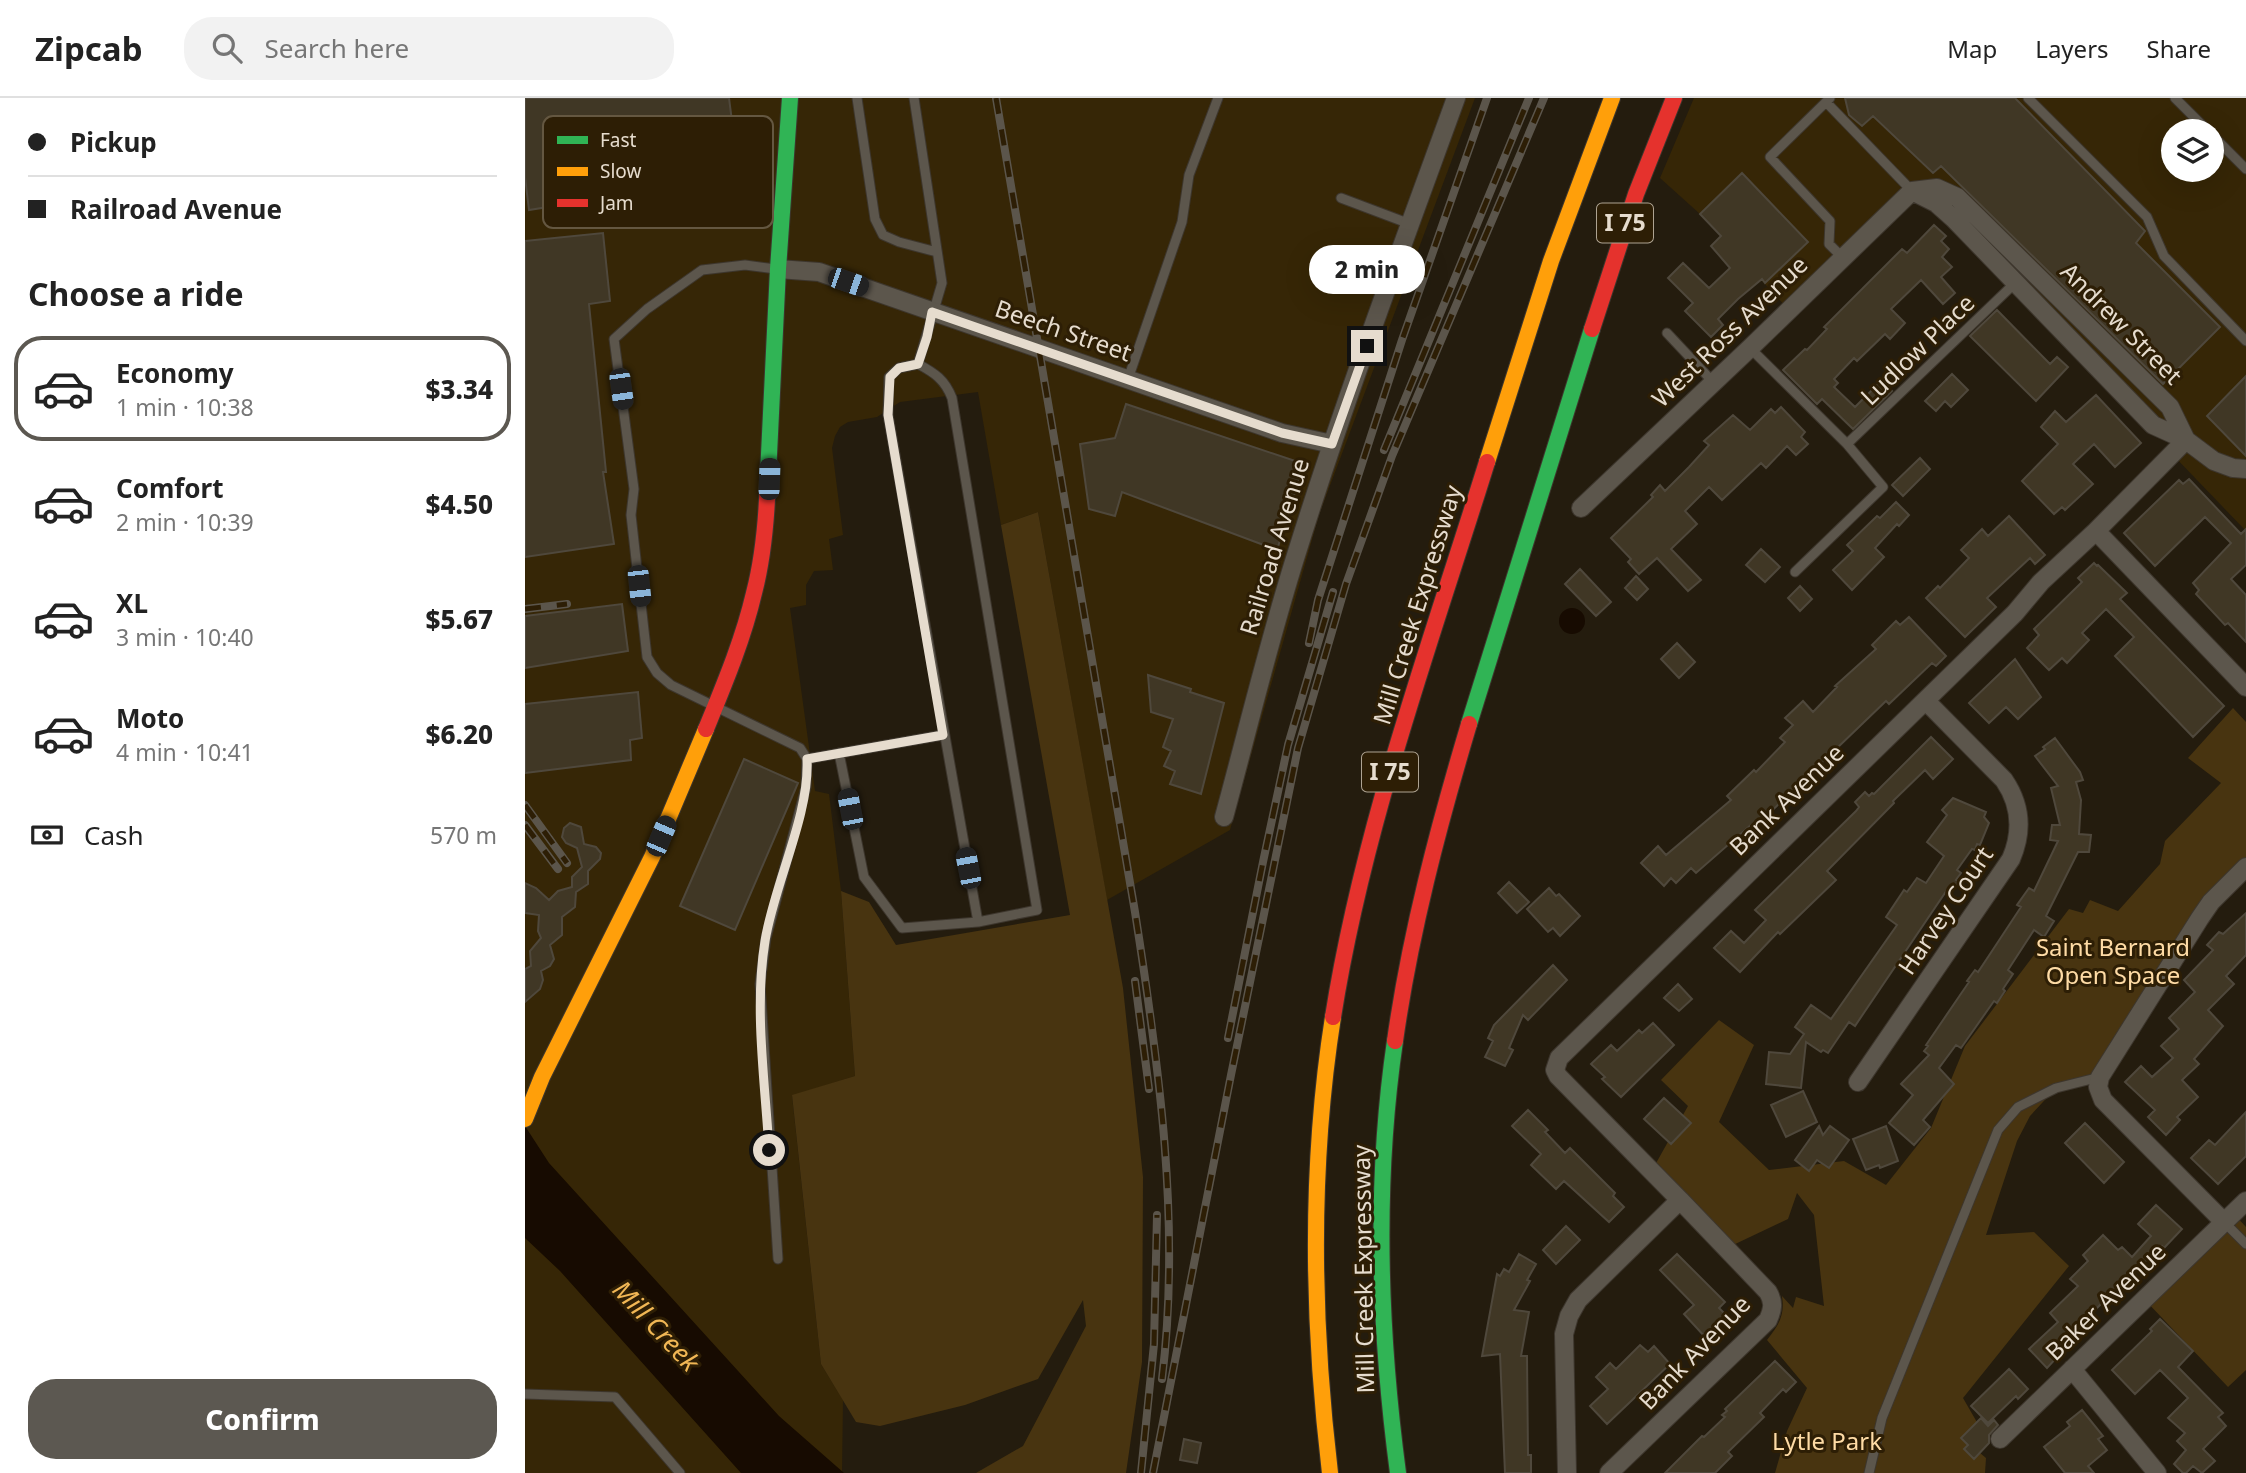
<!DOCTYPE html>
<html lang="en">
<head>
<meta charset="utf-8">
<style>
	body { margin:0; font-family:"Noto Sans",sans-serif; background:#f2f2f2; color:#222; height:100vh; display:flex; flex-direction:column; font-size:26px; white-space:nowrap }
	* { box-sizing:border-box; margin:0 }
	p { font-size:23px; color:#767676 }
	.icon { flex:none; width:38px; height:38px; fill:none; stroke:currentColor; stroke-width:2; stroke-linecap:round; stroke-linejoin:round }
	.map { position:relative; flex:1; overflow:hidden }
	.side { display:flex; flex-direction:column; background:#fff; width:525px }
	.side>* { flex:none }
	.banner { display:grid; align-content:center; height:154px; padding:0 28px; background:#fff }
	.tools { position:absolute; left:1636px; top:21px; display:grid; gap:14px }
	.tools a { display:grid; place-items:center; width:63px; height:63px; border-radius:50%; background:#fff; box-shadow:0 7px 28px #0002; font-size:35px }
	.end { position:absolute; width:32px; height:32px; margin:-16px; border:9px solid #e6dcce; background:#111; box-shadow:0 0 0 4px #111 }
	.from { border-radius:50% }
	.bubble { position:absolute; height:49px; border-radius:24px; background:#fff; box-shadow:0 7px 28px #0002; font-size:23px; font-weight:800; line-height:49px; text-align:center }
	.car { position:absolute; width:21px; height:42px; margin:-21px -10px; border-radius:9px; box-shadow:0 0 5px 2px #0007; background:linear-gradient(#222 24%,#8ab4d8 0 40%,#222 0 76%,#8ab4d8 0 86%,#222 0) }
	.banner b { display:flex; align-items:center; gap:24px; height:66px; font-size:26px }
	.banner b+b { border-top:2px solid #e0e0e0 }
	.banner i { width:18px; height:18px; background:#222 }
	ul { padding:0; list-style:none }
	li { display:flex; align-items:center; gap:21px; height:105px; margin:0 14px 10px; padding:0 14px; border:4px solid transparent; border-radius:28px }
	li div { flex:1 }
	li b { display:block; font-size:26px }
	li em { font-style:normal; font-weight:800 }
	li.on { border-color:#5c5851 }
	li>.icon { width:63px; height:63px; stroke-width:1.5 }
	h2 { padding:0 28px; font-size:32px; line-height:84px }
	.pay { display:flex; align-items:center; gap:18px; height:77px; padding:0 28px; font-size:26px }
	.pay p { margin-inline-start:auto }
	.button { display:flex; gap:14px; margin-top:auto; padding:14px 28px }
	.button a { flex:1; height:80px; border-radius:28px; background:#5c5851; color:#fff; font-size:28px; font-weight:800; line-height:80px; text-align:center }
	header { display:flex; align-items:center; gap:42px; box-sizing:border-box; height:98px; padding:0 35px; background:#fff; border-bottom:2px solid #e0e0e0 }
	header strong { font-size:33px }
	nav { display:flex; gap:38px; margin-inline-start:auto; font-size:24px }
	.search { width:490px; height:63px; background:#f2f2f2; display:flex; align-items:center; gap:18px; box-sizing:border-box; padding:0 24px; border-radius:28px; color:#767676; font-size:26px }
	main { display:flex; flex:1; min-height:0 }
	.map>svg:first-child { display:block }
</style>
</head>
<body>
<header>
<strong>Zipcab</strong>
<div class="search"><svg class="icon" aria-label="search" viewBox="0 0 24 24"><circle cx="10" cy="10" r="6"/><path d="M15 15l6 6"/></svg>Search here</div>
<nav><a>Map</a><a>Layers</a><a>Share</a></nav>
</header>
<main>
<section class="side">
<div class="banner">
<b><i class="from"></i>Pickup</b>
<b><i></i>Railroad Avenue</b>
</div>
<h2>Choose a ride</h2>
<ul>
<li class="on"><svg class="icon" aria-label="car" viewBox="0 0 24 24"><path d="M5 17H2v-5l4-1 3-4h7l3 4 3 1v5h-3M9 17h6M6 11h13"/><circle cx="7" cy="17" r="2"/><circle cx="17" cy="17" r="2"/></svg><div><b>Economy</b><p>1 min · 10:38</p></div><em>$3.34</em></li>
<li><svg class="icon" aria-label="car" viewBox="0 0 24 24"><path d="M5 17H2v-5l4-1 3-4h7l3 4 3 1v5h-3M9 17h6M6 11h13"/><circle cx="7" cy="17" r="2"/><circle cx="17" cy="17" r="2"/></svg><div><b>Comfort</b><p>2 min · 10:39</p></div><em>$4.50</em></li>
<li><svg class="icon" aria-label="car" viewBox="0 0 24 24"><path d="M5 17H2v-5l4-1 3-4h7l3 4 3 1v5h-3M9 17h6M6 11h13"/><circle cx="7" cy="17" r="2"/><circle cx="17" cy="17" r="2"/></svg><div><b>XL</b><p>3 min · 10:40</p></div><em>$5.67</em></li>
<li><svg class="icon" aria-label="car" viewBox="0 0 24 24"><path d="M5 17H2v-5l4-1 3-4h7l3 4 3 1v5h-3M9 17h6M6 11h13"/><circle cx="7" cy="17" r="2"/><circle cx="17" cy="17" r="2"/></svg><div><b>Moto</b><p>4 min · 10:41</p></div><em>$6.20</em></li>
</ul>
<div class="pay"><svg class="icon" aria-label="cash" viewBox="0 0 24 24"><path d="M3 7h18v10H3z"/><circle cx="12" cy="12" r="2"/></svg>Cash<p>570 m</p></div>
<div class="button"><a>Confirm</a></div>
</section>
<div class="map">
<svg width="1721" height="1375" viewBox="0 0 1721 1375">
	<rect width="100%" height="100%" fill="#241c0e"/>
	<path fill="#362606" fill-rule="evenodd" d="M0 0H950L794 417 705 732 582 802 513 414 476 427 453 294 375 304 352 319 323 324 315 329 310 338 307 350 318 437 304 441 308 472 289 473 281 487V507L265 510 290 693 304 696 316 793 330 978 267 998 296 1266 318 1302 317 1375H0Z
		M1169 0H1721V433L1647 356 1661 343 1628 327 1490 185 1386 93 1264 212 1175 116 1135 80ZM1648 33H1687V72H1648Z"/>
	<path fill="#483410" d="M513 414 598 890 618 1079 617 1264 601 1375H451L498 1348 561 1228 558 1202 513 1281 440 1307 355 1328 331 1324 296 1266 267 997 330 978 316 793 344 804 371 847 545 817 476 427Z
		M1708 610 1721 624V769L1575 979 1531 990 1505 1018 1492 1043 1461 1137 1509 1134 1544 1168 1438 1300 1453 1326 1443 1345 1461 1360 1460 1375H1250L1262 1333 1282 1290 1242 1242C1254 1227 1260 1217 1257 1198L1268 1210 1271 1199 1299 1208 1289 1117 1272 1095 1263 1121 1206 1148 1130 1067 1163 1008 1136 982 1194 922 1229 947 1194 1024 1244 1072 1319 1063 1361 1087 1406 1030 1440 948 1544 811 1558 815 1565 802 1593 813 1635 766 1640 743 1696 685 1663 660Z
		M1708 1115 1721 1129V1272L1703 1289 1619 1201Z"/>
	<path fill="#170b01" d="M1034 523a13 13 0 1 1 26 0a13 13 0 1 1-26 0Z
		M0 1028 24 1065 254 1318 319 1375H216L35 1173 0 1140Z"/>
	<path fill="#403725" stroke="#4f483c" stroke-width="2" d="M0 0H204L214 78 4 112 0 79Z
		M1320 0H1490L1620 133 1611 145 1695 229 1638 286 1416 68 1408 75 1348 18 1337 28 1324 17Z
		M1217 75 1283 144 1240 185 1237 181 1213 201 1193 221 1198 227 1186 239 1160 213 1168 205 1143 180 1158 165 1184 190 1205 170 1186 148 1196 138 1175 116Z
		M1409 127 1421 138 1416 143 1424 151 1417 159 1427 169 1416 179 1430 195 1418 206 1396 182 1366 211 1380 225 1365 241 1360 236 1332 263 1329 260 1309 281 1313 285 1309 289 1330 309 1357 282 1367 293 1328 331 1297 301 1292 306 1258 272 1280 251 1282 252 1302 231 1299 229 1377 151 1382 155Z
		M78 135 85 203 64 206 81 374H78L89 446 0 459V143Z
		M1472 212 1525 266 1532 259 1543 269 1511 303 1445 238Z
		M1427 276 1443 292 1426 309 1420 303 1411 313 1400 303Z
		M1721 278V358L1682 318Z
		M1571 297 1616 345 1590 369 1569 346 1548 366 1568 386 1540 412 1537 409 1529 416 1497 383 1533 346 1516 329 1530 313 1541 324Z
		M601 306 779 366 752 452 597 394 590 418 564 411 555 346 590 340Z
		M1256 309 1280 334 1276 339 1283 346 1271 357 1262 348 1241 370 1236 365 1197 402 1184 389 1160 413 1172 426 1146 451 1176 482 1163 493 1132 460 1114 476 1103 464 1106 461 1086 440 1128 399 1126 397 1135 387 1140 393 1164 369 1184 347 1179 343 1208 317 1225 332 1246 311 1250 315Z
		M1395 360 1405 371 1378 398 1367 387Z
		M1664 381 1716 436 1721 431V467L1706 481 1721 497V544L1703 525 1700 527 1671 496 1674 492 1668 485 1706 445 1680 419 1630 468 1599 435 1654 382 1658 386Z
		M1371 404 1384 417 1374 428 1372 426 1350 450 1359 459 1327 492 1308 472 1328 453 1322 447 1352 418 1355 420Z
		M1484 418 1520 457 1510 466 1505 460 1462 500 1471 509 1440 539 1401 500 1413 488 1415 490 1444 460 1436 452 1457 431 1463 438Z
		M1236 451 1255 469 1240 484 1221 467Z
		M1569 465 1572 468 1573 467 1602 495 1595 501 1699 608 1668 639 1590 558 1609 539 1581 511 1557 535 1564 542 1542 565 1537 560 1524 572 1502 550 1514 537 1509 531 1557 484 1553 480Z
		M1055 471 1086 504 1071 518 1040 486Z
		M1111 478 1123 491 1112 502 1100 490Z
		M1275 488 1287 501 1275 513 1263 500Z
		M97 506 103 553 0 570V518Z
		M1384 519 1421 558 1411 568 1407 565 1364 606 1361 603 1231 728 1228 725 1171 775 1166 770 1151 785 1146 780 1139 788 1116 765 1133 748 1141 757 1206 702 1202 698 1229 672 1231 674 1260 644 1255 640 1268 627 1260 620 1278 603 1288 614 1312 589 1310 588 1351 551 1347 547 1371 523 1375 527Z
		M1152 545 1170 564 1154 580 1136 561Z
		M1490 561 1516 599 1493 621 1481 609 1464 625 1444 605Z
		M623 577 666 591 665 594 699 605 676 696 645 686 650 673 639 668 646 653 638 649 648 621 626 614Z
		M113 594 117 640 105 642 106 662 0 675V606Z
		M1406 639 1428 661 1408 681 1400 672 1368 703 1369 705 1302 773 1311 782 1255 836 1253 834 1215 874 1189 850 1206 833 1219 845 1241 822 1230 812 1331 713 1334 709 1330 704 1340 694 1344 698 1347 695 1349 696Z
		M1530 640 1555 674 1558 682 1551 684 1556 702 1554 736 1566 737 1564 754H1553L1521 818 1529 823 1519 839 1509 832 1483 872 1488 876 1478 891 1480 893 1472 905 1469 903 1436 950 1431 947 1414 970 1429 986 1398 1022 1405 1029 1389 1047 1364 1025 1388 997 1376 986 1404 957 1399 953 1403 948 1401 947 1444 884 1442 883 1450 872 1453 874 1465 856 1496 809 1492 807 1504 790 1509 793 1533 743 1525 742 1527 727H1535L1526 690 1533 688 1510 658 1520 651 1518 649Z
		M219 661 273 685 210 832 155 808Z
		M1428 700 1461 714 1459 719 1464 725 1455 747 1452 746 1450 752 1447 751 1432 772 1436 775 1431 782 1433 783 1426 795 1422 792 1330 928 1324 924 1303 955 1298 952 1296 954 1281 944 1276 990 1241 986 1244 954 1265 956 1279 936 1270 929 1286 907 1306 921 1372 827 1361 819 1379 792 1382 794 1392 780 1401 785 1419 758 1402 744 1422 717 1417 712Z
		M45 725 56 729 59 746 71 749 76 755 75 761 63 773V786L51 794 50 809 37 819V837L25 847 29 861 25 868 16 873 18 882 15 891 0 904V871L6 868 5 853 16 840 13 833 14 817 0 815V785L11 790 24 802 33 793 47 789V779L57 769 52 750 41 745 37 739 39 730Z
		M984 784 1004 804 992 815 973 795Z
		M1024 790 1031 798 1034 796 1055 818 1035 838 1028 830 1023 834 1002 811Z
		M1721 815V857L1701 878 1709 886 1683 912 1698 928 1669 961 1674 966 1657 982 1673 999 1652 1019 1655 1022 1641 1037 1623 1019 1630 1012 1600 984 1616 968 1627 979 1648 960 1636 948 1654 931 1644 920 1670 894 1659 882 1688 852 1682 847 1694 834 1698 836Z
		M1028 867 1042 882 1003 922 998 917 984 950 988 952 980 968 960 959 968 943 963 940 969 927Z
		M1153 886 1167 901 1154 913 1139 900Z
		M1128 925 1149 947 1096 999 1077 981 1080 979 1066 966 1086 947 1092 953 1114 932 1117 935Z
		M1278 993 1292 1024 1261 1039 1246 1007Z
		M1139 1000 1166 1025 1146 1046 1119 1021Z
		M1003 1012 1023 1032 1020 1034 1040 1055 1045 1050 1090 1095 1088 1098 1099 1109 1084 1124 1039 1083 1031 1091 1006 1067 1016 1056 987 1028Z
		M1721 1014V1058L1693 1086 1666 1060 1684 1042 1690 1047Z
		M1560 1025 1599 1064 1579 1085 1540 1045Z
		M1294 1028 1298 1037 1305 1028 1324 1042 1304 1070 1292 1062 1284 1073 1270 1062Z
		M1361 1028 1373 1063 1355 1070 1354 1067 1341 1072 1328 1041Z
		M1631 1107 1657 1131 1639 1150 1637 1148 1602 1180 1555 1227 1559 1230 1522 1270 1504 1251 1533 1224 1525 1215 1553 1188 1545 1181 1563 1163 1558 1157 1578 1137 1593 1152 1597 1149 1607 1159 1626 1138 1613 1126Z
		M1041 1128 1055 1142 1031 1166 1018 1152Z
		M994 1156 1011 1166 1002 1182 1005 1183 989 1212 1004 1214 996 1258H1002L1003 1357H1006V1375H980L975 1256 957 1258 972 1176 975 1178 979 1171 984 1174Z
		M1152 1156 1200 1204 1194 1210 1203 1219 1181 1240 1159 1216 1169 1207 1135 1172Z
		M1635 1221 1668 1253 1653 1269 1698 1315 1693 1319 1701 1328 1678 1351 1690 1363 1677 1375 1668 1368 1661 1375H1658L1649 1366 1661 1352 1652 1343 1660 1335 1643 1320 1663 1300 1635 1272 1610 1296 1587 1272 1627 1233 1625 1231Z
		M1115 1247 1123 1254 1129 1248 1145 1266 1082 1326 1065 1308 1083 1291 1071 1279 1085 1265 1091 1271Z
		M1250 1263 1271 1284 1261 1294 1258 1291 1235 1315 1239 1319 1203 1354 1207 1358 1190 1375H1140L1177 1338 1179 1339 1200 1319 1197 1317 1202 1313 1200 1311Z
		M1484 1271 1503 1291 1493 1301 1491 1298 1463 1325 1446 1308Z
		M1557 1312 1578 1338 1573 1341 1582 1352 1563 1368 1569 1375H1540L1519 1349 1545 1328 1542 1324Z
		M1456 1320 1463 1328 1469 1322 1473 1327 1464 1337V1345L1449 1361 1439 1351 1443 1347 1436 1340Z
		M659 1341 676 1345 672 1365 655 1362Z"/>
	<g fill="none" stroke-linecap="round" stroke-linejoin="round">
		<g stroke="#3d362d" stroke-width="11">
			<path id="lane" d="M332 0 350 121 358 137 374 144 412 154
				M389 0 417 185 393 266
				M1305 0 1301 4 1387 93
				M1503 0 1622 119 1639 158 1721 243
				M1650 0 1683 33
				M1301 4 1245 59 1305 123 1304 146 1318 160
				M1687 37 1721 71
				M816 100 885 126
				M251 171 220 167 177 172 122 211 89 241 109 391 106 417 122 559 132 575 146 587 275 650 282 661 281 689 241 840 235 886 253 1161
				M1142 235 1189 285
				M1225 250 1322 346 1358 389 1270 474
				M603 281 657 124 664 77 693 0
				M1322 346 1490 185
				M314 655 339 779 377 830 453 824 512 812 427 300C420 282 410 275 393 266L374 270 364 279 363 317 453 824
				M282 661 418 637
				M1699 1124 1721 1146
				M0 1296 90 1299 155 1375
				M1344 1375 1357 1320 1473 1032 1493 1009 1531 990 1575 979"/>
		</g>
		<g stroke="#3d362d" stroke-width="20">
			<path id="street" d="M1387 93 1411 105 1429 121 1628 327 1661 342 1689 363 1708 370 1721 371
				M1387 93 1412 90 1432 99 1645 309 1661 342
				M253 171 294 174 757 335 807 346
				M1056 410 1225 250 1387 93
				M1571 433 1721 589
				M699 719C723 631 744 542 772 454 820 301 876 151 931 0
				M1333 984 1486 761C1498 733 1496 707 1479 682L1401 603
				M1155 1102 1033 978 1030 972 1034 960 1490 515 1516 484 1571 433 1661 342
				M1699 1124 1578 1002 1573 989 1575 979 1675 820 1686 804 1721 769
				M1547 1271 1632 1375
				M1475 1341 1721 1103
				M1042 1375 1039 1236 1044 1218 1053 1202 1155 1102 1243 1194C1249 1204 1248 1211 1243 1222L1084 1375"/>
		</g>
		<g stroke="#3d362d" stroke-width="18">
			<path id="fast" d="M243 377 253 171 265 0
				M944 626 1067 231
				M870 943C849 1086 854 1232 873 1375"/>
		</g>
		<g stroke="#3d362d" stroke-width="18">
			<path id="slow" d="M962 364 1026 163 1087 0
				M0 1021 17 979 127 759 181 631
				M805 1375C787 1223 784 1071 808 919"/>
		</g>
		<g stroke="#3d362d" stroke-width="18">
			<path id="jam" d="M1067 231 1111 96 1149 0
				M181 631C199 587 218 542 229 495 239 457 242 416 243 377
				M808 919C838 729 905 547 962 364
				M870 943C885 836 913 730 944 626"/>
		</g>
		<use href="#lane" stroke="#5c564c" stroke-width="9"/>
		<use href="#street" stroke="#5c564c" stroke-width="18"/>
		<use href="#fast" stroke="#30b455" stroke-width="16"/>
		<use href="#slow" stroke="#ff9f0a" stroke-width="16"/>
		<use href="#jam" stroke="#e5322d" stroke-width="16"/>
		<g stroke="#5b554b" stroke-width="8">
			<path id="rail" d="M471 0 610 814C634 967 656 1126 637 1281
				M859 352 1004 0
				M0 511 42 506
				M784 545 793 502 877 242 962 0
				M0 707 42 765
				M0 727 33 771
				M610 883 624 991
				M703 940 738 764 763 647 808 494
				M616 1375 629 1246 632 1117
				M628 1375 706 977 773 650 821 486 867 358 1019 0"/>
		</g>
		<use href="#rail" stroke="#2d1e05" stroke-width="5" stroke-dasharray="16" stroke-linecap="butt"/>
	</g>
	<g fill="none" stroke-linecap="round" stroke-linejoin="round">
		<path stroke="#e6dcce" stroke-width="9" d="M244 1052C240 983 229 911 240 843 249 786 285 717 282 661L418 637 363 317 365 279 374 270 393 266 402 239 407 214 757 335 807 346 842 248"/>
	</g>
	<g text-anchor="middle" stroke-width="6" stroke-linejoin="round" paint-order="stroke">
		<g fill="#2d1e05" stroke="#aea392" stroke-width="2">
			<rect x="1072" y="105.5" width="56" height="39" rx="5"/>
			<rect x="837" y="654.5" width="56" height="39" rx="5"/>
		</g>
		<g font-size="23" font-weight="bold" fill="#e6dcce">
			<text x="1100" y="133">I 75</text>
			<text x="865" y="682">I 75</text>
		</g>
		<g font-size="24" fill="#e6dcce" stroke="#2d1e05">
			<text transform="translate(1596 226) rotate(45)" y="8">Andrew Street</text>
			<text transform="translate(538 233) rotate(19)" y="8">Beech Street</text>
			<text transform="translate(1205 234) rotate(-44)" y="8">West Ross Avenue</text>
			<text transform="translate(1393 252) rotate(-44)" y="8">Ludlow Place</text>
			<text transform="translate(750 449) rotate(-73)" y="8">Railroad Avenue</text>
			<text transform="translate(893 507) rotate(-73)" y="8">Mill Creek Expressway</text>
			<text transform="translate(1262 702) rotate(-44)" y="8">Bank Avenue</text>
			<text transform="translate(1421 813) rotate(-56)" y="8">Harvey Court</text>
			<text transform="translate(839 1171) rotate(-91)" y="8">Mill Creek Expressway</text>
			<text transform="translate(1581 1204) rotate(-44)" y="8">Baker Avenue</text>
			<text transform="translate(1170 1255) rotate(-46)" y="8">Bank Avenue</text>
		</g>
		<g font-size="24" fill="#fedba5" stroke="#2d1e05">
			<text x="1588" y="858">Saint Bernard<tspan x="1588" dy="28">Open Space</tspan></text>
			<text x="1302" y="1352">Lytle Park</text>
		</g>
		<g font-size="26" font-style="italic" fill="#f1b755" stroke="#2d1e05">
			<text transform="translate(131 1228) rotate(47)" y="9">Mill Creek</text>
		</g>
	</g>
	<rect x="18" y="18" width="230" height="112" rx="10" fill="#2d1e05" stroke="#645741" stroke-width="2"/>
	<rect x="32" y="38" width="31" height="8" fill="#30b455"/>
	<rect x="32" y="69" width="31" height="9" fill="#ff9f0a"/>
	<rect x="32" y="101" width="31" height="8" fill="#e5322d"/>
	<g font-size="19" fill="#e6dcce">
		<text x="75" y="49">Fast</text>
		<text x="75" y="80">Slow</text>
		<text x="75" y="112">Jam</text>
	</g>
</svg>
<div class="tools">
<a><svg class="icon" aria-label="layers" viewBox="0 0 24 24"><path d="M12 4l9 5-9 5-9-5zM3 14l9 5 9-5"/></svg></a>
</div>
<i class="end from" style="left:244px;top:1052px"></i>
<i class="end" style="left:842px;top:248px"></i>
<div class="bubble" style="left:784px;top:147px;width:116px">2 min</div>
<i class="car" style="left:323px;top:184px;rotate:109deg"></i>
<i class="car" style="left:96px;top:291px;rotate:172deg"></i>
<i class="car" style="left:244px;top:381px;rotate:2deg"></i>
<i class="car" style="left:114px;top:488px;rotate:174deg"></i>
<i class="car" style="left:325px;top:711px;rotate:349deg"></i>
<i class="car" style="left:136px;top:738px;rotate:23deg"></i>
<i class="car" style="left:443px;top:770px;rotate:349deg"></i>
</div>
</main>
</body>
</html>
